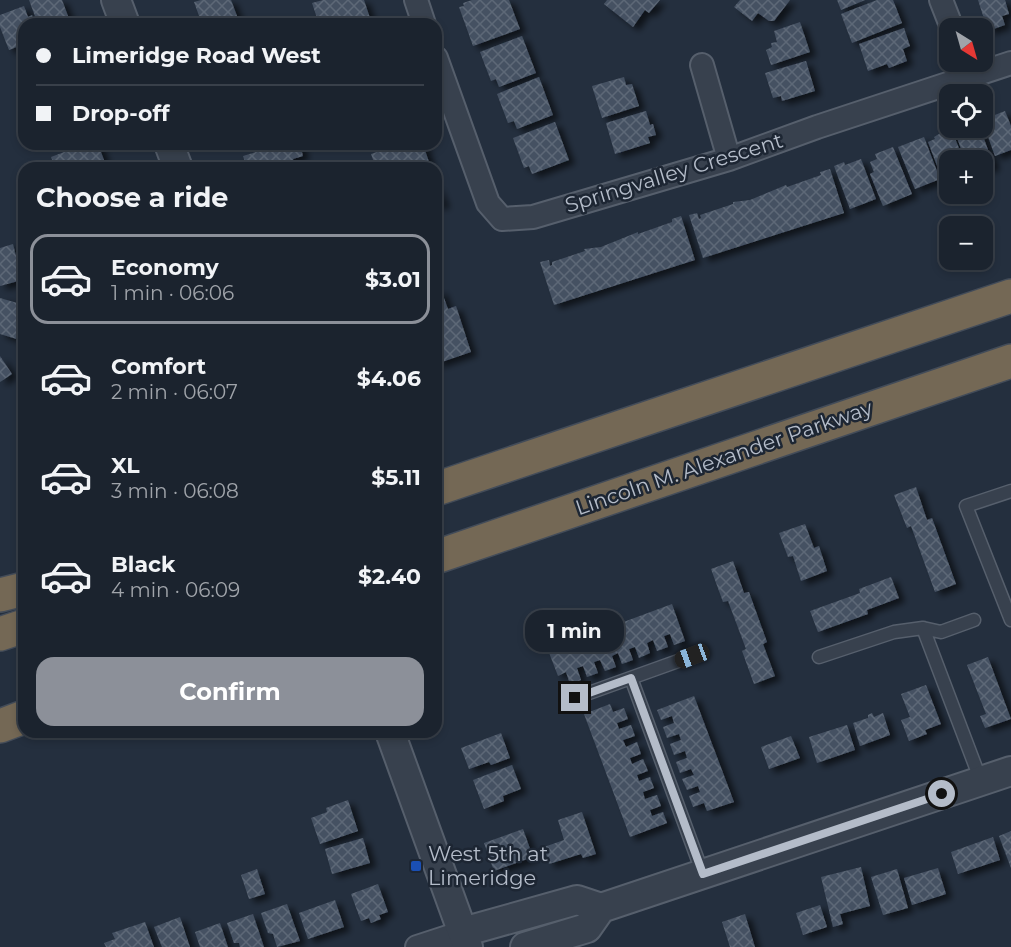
<!DOCTYPE html>
<html lang="en">
<head>
<meta charset="utf-8">
<style>
	body { margin:0; font-family:Montserrat,sans-serif; background:#242b36; color:#f1f3f6; height:100vh; display:flex; flex-direction:column; font-size:22px; white-space:nowrap }
	* { box-sizing:border-box; margin:0 }
	p { font-size:20px; color:#a0a4aa }
	.icon { flex:none; width:33px; height:33px; fill:none; stroke:currentColor; stroke-width:2; stroke-linecap:round; stroke-linejoin:round }
	.map { position:relative; flex:1; overflow:hidden }
	.drawer { position:absolute; left:18px; top:162px; width:424px; height:576px; display:flex; flex-direction:column; background:#1b232e; border-radius:18px; box-shadow:0 3px 9px #0003,0 0 0 2px #39404a }
	.drawer>* { flex:none }
	.hud { position:absolute; left:18px; top:18px; width:424px; height:132px; border-radius:18px; box-shadow:0 3px 9px #0003,0 0 0 2px #39404a; display:grid; align-content:center; height:132px; padding:0 18px; background:#1b232e }
	.needle { width:39px; rotate:143deg }
	.controls { position:absolute; left:939px; top:18px; display:grid; gap:12px }
	.controls a { display:grid; place-items:center; width:54px; height:54px; border-radius:12px; background:#1b232e; box-shadow:0 3px 9px #0003,0 0 0 2px #39404a; font-size:30px }
	.end { position:absolute; width:27px; height:27px; margin:-14px; border:8px solid #b4bcc9; background:#111; box-shadow:0 0 0 3px #111 }
	.from { border-radius:50% }
	.bubble { position:absolute; height:42px; border-radius:18px; background:#1b232e; box-shadow:0 3px 9px #0003,0 0 0 2px #39404a; font-size:20px; font-weight:700; line-height:42px; text-align:center }
	.car { position:absolute; width:18px; height:36px; margin:-18px -9px; border-radius:8px; box-shadow:0 0 4px 2px #0007; background:linear-gradient(#222 24%,#8ab4d8 0 40%,#222 0 76%,#8ab4d8 0 86%,#222 0) }
	.hud b { display:flex; align-items:center; gap:21px; height:57px; font-size:22px }
	.hud b+b { border-top:2px solid #39404a }
	.hud i { width:15px; height:15px; background:#f1f3f6 }
	ul { padding:0; list-style:none }
	li { display:flex; align-items:center; gap:18px; height:90px; margin:0 12px 9px; padding:0 6px; border:3px solid transparent; border-radius:18px }
	li div { flex:1 }
	li b { display:block; font-size:22px }
	li em { font-style:normal; font-weight:700 }
	li.current { border-color:#8c9099 }
	li>.icon { width:54px; height:54px; stroke-width:1.5 }
	h2 { padding:0 18px; font-size:27px; line-height:72px }
	.primary-button { display:flex; gap:12px; margin-top:auto; padding:12px 18px }
	.primary-button a { flex:1; height:69px; border-radius:18px; background:#8c9099; color:#fff; font-size:24px; font-weight:700; line-height:69px; text-align:center }
	.map>svg:first-child { display:block }
</style>
</head>
<body>
<div class="map">
<svg width="1011" height="947" viewBox="0 0 1011 947">
	<defs>
		<pattern id="building-cross-hatch" width="8" height="8" patternUnits="userSpaceOnUse" patternTransform="scale(1.5)"><rect width="8" height="8" fill="#455162"/><path d="M0 0l8 8M0 8l8-8" fill="none" stroke="#5d6877"/></pattern>
		<filter id="shadow"><feDropShadow dx="6" dy="4" stdDeviation="3" flood-color="#0009"/></filter>
	</defs>
	<rect width="100%" height="100%" fill="#242f3e"/>
	<path fill="url(#building-cross-hatch)" filter="url(#shadow)" d="M29 0H62L71 24H38Z
		M201 0H231L240 24H202L194 2Z
		M323 0H364L372 24H319L312 3Z
		M472 0H509L520 29 473 46 459 7 464 6 463 3Z
		M607 0H660L649 13 645 10 633 27 604 4Z
		M740 0H790L774 21H769L758 13 752 21 734 7Z
		M837 0H865L841 10Z
		M877 0H893L902 23 852 43 841 14Z
		M978 0H1005L1009 14 1002 16 1005 25 988 31Z
		M24 6 28 17 32 15 34 21 31 22 32 24H24V44L9 50 0 27V15Z
		M800 22 810 52 771 65 766 50 772 47 771 43 777 42 774 31Z
		M904 28 910 46 903 49 907 61 889 68 887 64 868 71 859 44Z
		M522 36 536 73 499 87 496 79 491 81 480 52Z
		M806 61 815 91 782 101 781 96 773 98 765 73Z
		M539 77 553 115 517 129 514 121 508 123 497 94Z
		M624 77 626 85 632 84 639 106 602 118 592 86Z
		M646 111 650 125 653 124 656 135 648 137 650 143 615 154 606 123Z
		M1005 111 1011 126V150L995 156 982 120Z
		M555 122 569 160 532 174 529 166 524 168 513 138Z
		M966 128H980L994 166 982 170V160H965L955 132Z
		M951 129 964 160H950V185L945 187 928 142 935 139 934 137 939 134Z
		M924 137 940 179 915 189 898 147Z
		M85 144H98L107 168H41V166L53 162 51 157Z
		M281 144H300L303 156 293 159 296 168H247L243 156Z
		M400 144H423L431 168H376L371 154Z
		M893 147 912 194 883 206 870 174 874 172 870 162 877 159 875 154Z
		M861 159 876 199 850 209 834 166 844 162 845 165Z
		M830 169 844 213 703 258 689 215 697 213 699 219 701 218 700 215 733 204V202L750 200 786 185 787 187 821 175 820 172Z
		M436 184 444 204 436 206Z
		M681 216 695 260 554 305 540 262 549 260 550 266 552 265V262L585 251 584 249 601 247 638 232V234L672 222V219Z
		M13 244 22 280 0 286V248Z
		M441 290 448 309 456 306 471 352 436 364V291Z
		M0 298 24 305V325L20 340 0 334Z
		M0 356 12 374 0 382Z
		M916 487 927 520 932 518 956 584 935 592 911 526 907 528 894 495Z
		M805 524 814 548 819 546 827 571 801 581 793 556 788 557 779 533Z
		M733 561 744 593 749 592 767 642 763 644 775 676 754 684 742 651 746 649 728 601 723 602 711 569Z
		M891 577 899 598 867 610 868 614 818 632 810 611 860 593 859 589Z
		M672 604 685 641 674 645 670 634 664 636 668 647 657 651 653 640 647 643 650 653 639 658 635 647 629 649 633 660 622 664 618 653 612 656 616 667 605 671 600 660 594 662 598 673 587 677 583 666 577 668 581 680 570 684 566 672 558 676 548 650Z
		M988 657 1011 719 985 728 980 716 986 714 967 665Z
		M926 685 941 724 925 730 927 734 909 741 901 720 910 717 901 694Z
		M694 696 734 802 707 811 704 803 693 807 689 796 700 792 698 786 687 790 682 779 694 775 691 769 680 773 676 762 687 758 685 751 674 755 670 744 681 740 679 734 667 738 663 727 674 723 672 716 661 720 657 710Z
		M610 704 613 712 624 708 628 719 617 723 619 729 631 725 635 736 623 740 626 747 637 742 641 754 630 758 632 764 643 759 648 771 637 775 639 781 650 777 654 788 643 792 645 799 657 795 661 806 650 810 652 816 663 812 667 823 630 837 584 714Z
		M872 713 874 717 883 713 890 735 860 746 853 723 868 718V715Z
		M847 725 855 750 817 763 809 737Z
		M501 733 510 758 491 765 489 762 469 769 461 748Z
		M791 736 800 758 769 769 761 747Z
		M512 765 521 789 503 796 504 801 484 809 473 780Z
		M348 800 358 831 320 844 311 818 327 812 326 808Z
		M582 812 596 854 583 858 581 854 549 864 544 847 564 840 558 820Z
		M523 829 533 857 494 871 484 843Z
		M1011 831V868L999 836Z
		M993 837 1000 860 958 874 951 852Z
		M363 838 370 863 332 874 325 849Z
		M861 867 870 906 840 914 843 924 833 927 821 877Z
		M938 868 946 894 912 905 904 878Z
		M257 869 265 894 249 899 241 875Z
		M897 869 908 908 883 915 871 877Z
		M378 884 388 912 379 915 381 919 371 923 369 918 361 921 351 894Z
		M335 900 344 927 308 939 299 913Z
		M287 904 300 941 277 947 273 934 268 933 261 913Z
		M820 905 827 927 803 935 796 913Z
		M253 914 264 947H240L239 943H234L227 923Z
		M745 914 755 947H730L722 922Z
		M180 917 190 947H162L154 927Z
		M145 922 154 947H106L104 943 115 939 112 933Z
		M220 923 228 947H200L195 932Z"/>
	<g fill="none" stroke-linecap="round" stroke-linejoin="round">
		<g stroke="#565f6c" stroke-width="15">
			<path id="service" d="M1011 491 966 506 1011 620
				M923 628 941 632 974 620
				M819 657 894 632 923 628 981 781
				M631 678 703 874
				M575 698 692 656"/>
		</g>
		<g stroke="#565f6c" stroke-width="26">
			<path id="minor" d="M416 0 424 24
				M941 0 952 28
				M436 58 488 203 502 219 533 217 729 159 817 127 1011 63
				M702 65 729 159
				M417 947 463 932"/>
		</g>
		<g stroke="#565f6c" stroke-width="32">
			<path id="tertiary" d="M116 0 125 24
				M169 144 178 168
				M390 732 468 947
				M463 932 577 900 601 908 1011 771
				M525 947 587 928 601 908"/>
		</g>
		<g stroke="#434c59" stroke-width="36">
			<path id="motorway" d="M436 489 1011 296
				M436 557 1011 361
				M0 595 24 589
				M0 634 24 626
				M0 726 24 717"/>
		</g>
		<use href="#service" stroke="#38414e" stroke-width="12"/>
		<use href="#minor" stroke="#38414e" stroke-width="22"/>
		<use href="#tertiary" stroke="#38414e" stroke-width="28"/>
		<use href="#motorway" stroke="#746855" stroke-width="33"/>
	</g>
	<g fill="none" stroke-linecap="round" stroke-linejoin="round">
		<path stroke="#b4bcc9" stroke-width="8" d="M575 698 631 678 703 874 942 794"/>
	</g>
	<rect fill="#1a4fb4" stroke="#1d2633" stroke-width="2" x="410" y="860" width="12" height="12" rx="3"/>
	<g text-anchor="middle" stroke-width="5" stroke-linejoin="round" paint-order="stroke">
		<g font-size="21" fill="#b4bcc9" stroke="#1d2633">
			<text transform="translate(674 173) rotate(-17)" y="7">Springvalley Crescent</text>
			<text transform="translate(724 458) rotate(-19)" y="7">Lincoln M. Alexander Parkway</text>
		</g>
		<g font-size="21" fill="#b4bcc9" stroke="#1d2633" text-anchor="start">
			<text x="428" y="861">West 5th at<tspan x="428" dy="24">Limeridge</tspan></text>
		</g>
	</g>
</svg>
<div class="controls">
<a><svg class="needle" viewBox="-14 -14 28 28"><path d="M0-13l5 13h-10z" fill="#e53935"/><path d="M0 13l5-13h-10z" fill="#a0a4aa"/></svg></a>
<a><svg class="icon" aria-label="locate" viewBox="0 0 24 24"><circle cx="12" cy="12" r="6"/><path d="M12 2v4M12 18v4M2 12h4M18 12h4"/></svg></a>
<a>+</a>
<a>−</a>
</div>
<i class="end from" style="left:942px;top:794px"></i>
<i class="end" style="left:575px;top:698px"></i>
<div class="bubble" style="left:525px;top:610px;width:99px">1 min</div>
<i class="car" style="left:692px;top:656px;rotate:250deg"></i>
<div class="hud">
<b><i class="from"></i>Limeridge Road West</b>
<b><i></i>Drop-off</b>
</div>
<section class="drawer">
<h2>Choose a ride</h2>
<ul>
<li class="current"><svg class="icon" aria-label="car" viewBox="0 0 24 24"><path d="M5 17H2v-5l4-1 3-4h7l3 4 3 1v5h-3M9 17h6M6 11h13"/><circle cx="7" cy="17" r="2"/><circle cx="17" cy="17" r="2"/></svg><div><b>Economy</b><p>1 min · 06:06</p></div><em>$3.01</em></li>
<li><svg class="icon" aria-label="car" viewBox="0 0 24 24"><path d="M5 17H2v-5l4-1 3-4h7l3 4 3 1v5h-3M9 17h6M6 11h13"/><circle cx="7" cy="17" r="2"/><circle cx="17" cy="17" r="2"/></svg><div><b>Comfort</b><p>2 min · 06:07</p></div><em>$4.06</em></li>
<li><svg class="icon" aria-label="car" viewBox="0 0 24 24"><path d="M5 17H2v-5l4-1 3-4h7l3 4 3 1v5h-3M9 17h6M6 11h13"/><circle cx="7" cy="17" r="2"/><circle cx="17" cy="17" r="2"/></svg><div><b>XL</b><p>3 min · 06:08</p></div><em>$5.11</em></li>
<li><svg class="icon" aria-label="car" viewBox="0 0 24 24"><path d="M5 17H2v-5l4-1 3-4h7l3 4 3 1v5h-3M9 17h6M6 11h13"/><circle cx="7" cy="17" r="2"/><circle cx="17" cy="17" r="2"/></svg><div><b>Black</b><p>4 min · 06:09</p></div><em>$2.40</em></li>
</ul>
<div class="primary-button"><a>Confirm</a></div>
</section>
</div>
</body>
</html>
